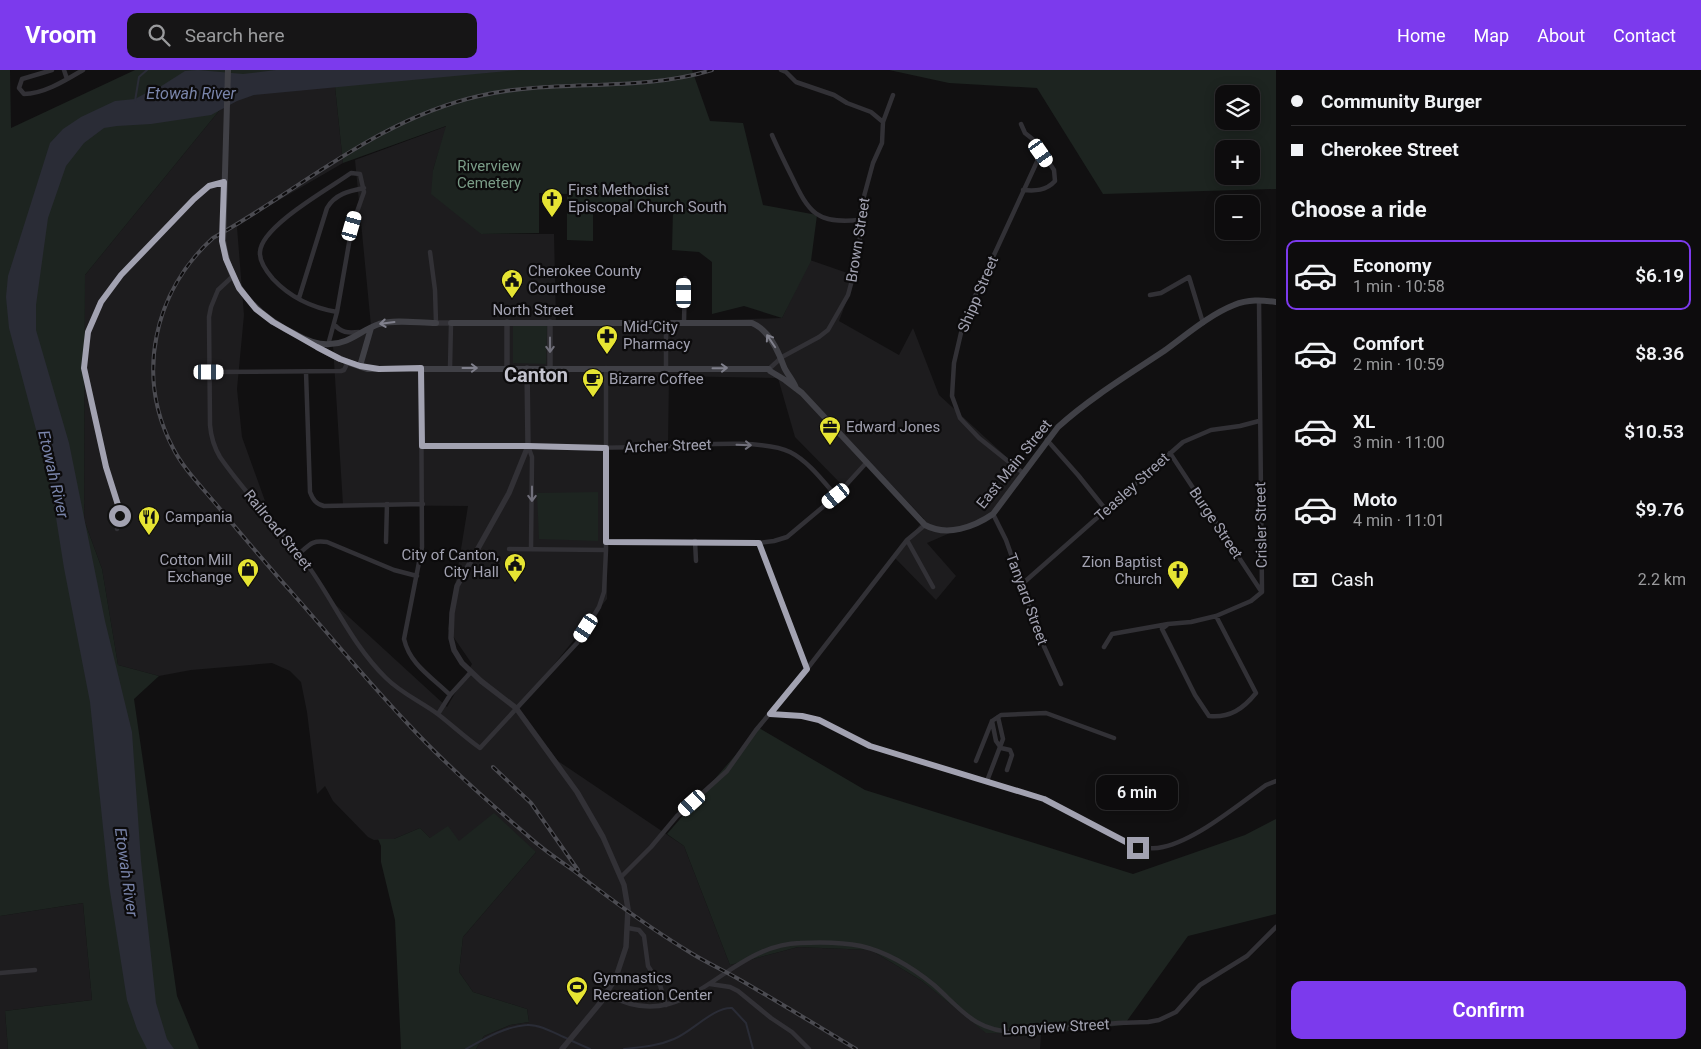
<!DOCTYPE html>
<html lang="en">
<head>
<meta charset="utf-8">
<style>
	body { margin:0; font-family:Roboto,sans-serif; background:#161516; color:#f1f3f6; height:100vh; display:flex; flex-direction:column; font-size:19px; white-space:nowrap }
	* { box-sizing:border-box; margin:0 }
	p { font-size:16px; color:#9a9b9d }
	.icon { flex:none; width:28px; height:28px; fill:none; stroke:currentColor; stroke-width:2; stroke-linecap:round; stroke-linejoin:round }
	.map { position:relative; flex:1; overflow:hidden }
	.panel { display:flex; flex-direction:column; background:#0d0c0d; width:425px }
	.panel>* { flex:none }
	.hud { display:grid; align-content:center; height:110px; padding:0 15px; background:#0d0c0d }
	.buttons { position:absolute; left:1215px; top:15px; display:grid; gap:10px }
	.buttons a { display:grid; place-items:center; width:45px; height:45px; border-radius:10px; background:#0d0c0d; box-shadow:0 2px 12px #0003,0 0 0 1px #2d2c2e; font-size:25px }
	.end { position:absolute; width:22px; height:22px; margin:-11px; border:6px solid #a2a2b1; background:#111; box-shadow:0 0 0 2px #111 }
	.from { border-radius:50% }
	.bubble { position:absolute; height:35px; border-radius:10px; background:#0d0c0d; box-shadow:0 2px 12px #0003,0 0 0 1px #2d2c2e; font-size:16px; font-weight:600; line-height:35px; text-align:center }
	.car { position:absolute; width:15px; height:30px; margin:-15px -8px; border-radius:6px; box-shadow:0 0 4px 1px #0007; background:linear-gradient(#fff 24%,#345 0 40%,#fff 0 76%,#345 0 86%,#fff 0) }
	.hud b { display:flex; align-items:center; gap:18px; height:48px; font-size:19px }
	.hud b+b { border-top:1px solid #2d2c2e }
	.hud i { width:12px; height:12px; background:#f1f3f6 }
	ul { padding:0; list-style:none }
	li { display:flex; align-items:center; gap:15px; height:70px; margin:0 10px 8px; padding:0 5px; border:2px solid transparent; border-radius:10px }
	li div { flex:1 }
	li b { display:block; font-size:19px }
	li em { font-style:normal; font-weight:600 }
	li.on { border-color:#7c3aed }
	li>.icon { width:45px; height:45px; stroke-width:1.5 }
	h2 { padding:0 15px; font-size:22px; line-height:60px }
	.pay { display:flex; align-items:center; gap:12px; height:55px; padding:0 15px; font-size:19px }
	.pay p { margin-inline-start:auto }
	.button { display:flex; gap:10px; margin-top:auto; padding:10px 15px }
	.button a { flex:1; height:58px; border-radius:10px; background:#7c3aed; color:#fff; font-size:20px; font-weight:600; line-height:58px; text-align:center }
	header { display:flex; align-items:center; gap:30px; box-sizing:border-box; height:70px; padding:0 25px; background:#7c3aed; color:#fff }
	header strong { font-size:24px }
	nav { display:flex; gap:28px; margin-inline-start:auto; font-size:18px }
	.search { width:350px; height:45px; background:#161516; display:flex; align-items:center; gap:12px; box-sizing:border-box; padding:0 18px; border-radius:10px; color:#9a9b9d; font-size:19px }
	main { display:flex; flex:1; min-height:0 }
	.map>svg:first-child { display:block }
</style>
</head>
<body>
<header>
<strong>Vroom</strong>
<div class="search"><svg class="icon" aria-label="search" viewBox="0 0 24 24"><circle cx="10" cy="10" r="6"/><path d="M15 15l6 6"/></svg>Search here</div>
<nav><a>Home</a><a>Map</a><a>About</a><a>Contact</a></nav>
</header>
<main>
<div class="map">
<svg width="1276" height="979" viewBox="0 0 1276 979">
	<rect width="100%" height="100%" fill="#111011"/>
	<path fill="#1d1c1e" d="M334 7 343 93 262 140 237 157 244 245 237 319 242 367 269 442 326 526 447 637 472 594 448 559 468 436 343 435 333 276 371 256 355 90 447 56 433 100 481 164H554L556 251 655 252 782 248 810 190 856 206 839 251 899 285 913 258 939 325 1024 403 995 446 964 457 927 473 956 506 936 530 895 488 924 449 869 391 844 417 795 367 778 308 669 306 668 375H607V529L518 639 558 691 684 776 730 895 798 877 871 880 922 911 986 962 1041 964 1040 979H476L484 966 510 955 529 952 527 939 473 922 459 902 463 867 536 782 459 771 430 768 420 758 394 769 374 770 368 767 333 731 325 716 317 724 307 642 301 612 290 601 272 593 191 600 159 606 118 595 102 499 84 450 85 205 227 31Z
		M83 833 92 930 5 941 8 979H0V846Z"/>
	<path fill="#1d2420" fill-rule="evenodd" d="M0 0H10L11 58 135 0H692L710 51 743 53 763 135 817 145 811 191 782 248 744 236 712 244V192L699 182 672 180 673 139 593 138V171L567 170V124L539 123V163L481 164 431 124 433 100 446 56 343 93 334 7 227 31 85 205 84 450 102 499 118 595 159 606 134 629 177 926 199 979H8L5 941 92 930 83 833 0 846Z
		M889 0H1276V119L1103 124 1037 18 949 13ZM1224 24H1251V51H1224ZM1224 79H1251V106H1224Z
		M513 256H547L546 294 513 293Z
		M598 422V471L539 469 537 423Z
		M759 658 865 720 1133 804 1245 765 1276 749V844L1188 866 1124 955 1041 964 986 963 922 911 871 880 798 877 730 895 684 776 667 764Z
		M494 743 536 782 463 867 459 902 473 922 527 939 529 952 510 955 484 966 476 979H401L395 850 381 792V776L378 769H394L420 758 430 768 448 756 459 771Z"/>
	<path fill="#2a2c36" d="M198 0 243 4 276 0H519L254 25 237 31 211 45 151 54 117 56 104 58 84 73 66 96 48 148 36 235V260L69 373 105 551 132 662 141 791 156 933 167 969 174 979H147L137 959 127 930 109 815 90 632 64 498 51 416 9 258 6 227 8 206 50 73 63 59 81 47 115 31 135 29 146 23 152 22 185 1Z"/>
	<g fill="none" stroke-linecap="round" stroke-linejoin="round">
		<path stroke="#2a2c36" stroke-width="2" d="M135 31 139 7 147 0
			M572 971 590 979
			M466 979C484 969 506 956 527 955 540 954 556 964 568 969
			M624 979C641 977 658 976 674 969 692 962 713 937 732 938L746 953 753 979"/>
		<path stroke="#323136" stroke-width="4.5" d="M52 0 22 9 19 18 24 24C44 24 66 10 83 0
			M64 0 67 9
			M781 0 786 2 796 12 834 25 847 33 871 42 883 52
			M1021 54 1025 63 1035 71 1054 100 1055 111C1046 121 1035 121 1023 120
			M772 65C778 79 785 93 792 107 809 143 817 154 859 150
			M430 182 435 220 436 253
			M233 206 218 220 211 237 209 247 210 355C211 367 214 377 220 387 246 425 279 457 306 493 334 531 352 575 386 608 402 624 422 632 439 645 453 656 466 668 480 678L577 573 599 537 604 522 606 480V298
			M1150 225 1161 223 1189 207 1203 253
			M299 228 327 138C335 124 349 121 364 118
			M666 252V298
			M684 252 685 208
			M334 254C341 263 348 263 359 262
			M328 275 337 242 352 156 364 122 360 104 351 103C330 118 261 156 260 182 259 192 267 202 273 209 290 227 313 238 337 242
			M421 298 422 477 404 569C410 595 432 607 450 625
			M450 298 451 253
			M769 299 782 287 819 267 828 260 848 225 858 188 860 174 859 150 863 130 873 93 882 73 883 52 893 25
			M209 302 341 301 344 300 348 292
			M306 302 310 422C313 430 316 434 324 436L423 434
			M1047 370 1078 405 1106 440
			M422 376C495 375 569 379 642 377 678 377 760 367 790 382 808 391 823 411 836 426
			M528 376 532 387 531 479
			M1170 383 1261 521
			M1023 403 979 368 960 348 952 326 954 293 964 250 1041 83
			M993 444 1006 470 1042 572 1061 614
			M117 459 119 446 118 435 106 397 84 298 88 262 101 232 121 205 194 129 209 116 224 112
			M907 470 933 517
			M606 471 759 473 774 471 787 467 836 426 867 392
			M695 471 696 491
			M386 472 387 434
			M759 473 807 599
			M509 479 606 480
			M299 484C310 474 312 470 327 472L394 500 417 506
			M1021 515 1183 372 1211 360 1240 356 1259 351
			M1167 555 1162 559 1195 625 1209 646C1230 648 1243 639 1256 623L1216 546
			M1104 577 1112 564 1168 554 1191 552 1216 546 1251 531 1262 522 1259 230
			M438 644 450 625 471 602
			M770 644 802 646 819 650 870 676 1044 729 1126 772C1137 777 1151 780 1163 777 1196 770 1238 735 1266 715L1276 711
			M992 651 1001 645 1046 643 1114 668
			M992 651 996 671 1001 678
			M1001 678 1010 680 1012 685 1007 700
			M976 691 992 651
			M987 711 1003 669 998 647
			M621 807 651 777 677 746 727 701 756 660 807 599 907 470 925 455
			M628 858 639 860 644 866 648 896 660 915 666 935
			M0 903 35 900
			M710 914 730 917 738 921 771 948 792 962 809 979
			M607 924C687 970 724 875 800 873 819 872 842 872 861 876 887 882 913 898 934 915 961 939 975 962 1016 962L1118 953 1148 952 1159 950 1176 942 1200 915 1247 886 1276 857"/>
		<path stroke="#323136" stroke-width="5.5" d="M507 252V298
			M436 253H451
			M527 298 528 376 509 423 457 516 452 543 451 568 454 580 462 593 481 611 516 638 577 722 603 767 624 815 628 839 626 877 616 907 601 932 562 979
			M550 298V252"/>
		<path stroke="#404046" stroke-width="6" d="M228 0 223 171C229 217 256 246 297 265 306 270 319 275 330 274 349 274 361 260 379 254 396 249 418 253 436 253
			M451 253H752C769 260 778 280 784 297 787 304 793 310 796 318
			M306 270C325 283 345 292 367 299H769L770 301 785 310 802 323 925 455C947 467 974 457 993 444L1058 357C1090 328 1128 305 1164 281 1186 265 1209 245 1234 235 1248 229 1262 230 1276 232
			M360 296 371 258"/>
		<g stroke="#4b4b51" stroke-width="4">
			<path id="rail" d="M712 0C637 23 555 8 479 26 378 49 301 119 213 168 154 221 135 306 173 378 183 398 200 415 215 433 241 464 267 495 294 525 332 568 369 613 409 655 445 694 486 730 527 765 541 778 557 789 573 800 611 830 650 858 691 883 707 893 725 901 742 911 780 933 818 956 856 979
				M493 697 531 733 578 800"/>
		</g>
		<use href="#rail" stroke="#0c0b0c" stroke-width="2" stroke-dasharray="5.5" stroke-linecap="butt"/>
	</g>
	<defs><path id="oneway-shaft" d="M-6 0H5M1.5-3L5.5 0L1.5 3" fill="none" stroke-width="1.6" stroke-linecap="round" stroke-linejoin="round" transform="scale(1.25)"/></defs>
	<g stroke="#80808c">
		<use href="#oneway-shaft" transform="translate(387 253) rotate(173)"/>
		<use href="#oneway-shaft" transform="translate(771 271) rotate(-124)"/>
		<use href="#oneway-shaft" transform="translate(470 298)"/>
		<use href="#oneway-shaft" transform="translate(720 298) rotate(-1)"/>
	</g>
	<g stroke="#706f7a">
		<use href="#oneway-shaft" transform="translate(550 275) rotate(90)"/>
		<use href="#oneway-shaft" transform="translate(744 375) rotate(2)"/>
		<use href="#oneway-shaft" transform="translate(532 424) rotate(90)"/>
	</g>
	<g fill="none" stroke-linecap="round" stroke-linejoin="round">
		<path stroke="#a2a2b1" stroke-width="6" d="M120 446 118 435 106 397 84 298 88 262 101 232 121 205 194 129 209 116 224 112 222 171 226 189 239 218 256 239 273 252 317 277 340 289 360 296 379 299 421 298 422 376H528L606 378V472L759 473 807 599 770 644 802 646 819 650 870 676 1044 729 1126 772 1138 778"/>
	</g>
	<defs>
		<g id="church-pin" transform="scale(1.125)"><path d="M0 17L-7.5 6A9.5 9.5 0 1 1 7.5 6Z" fill="#e6e433" stroke="#0c0b0c"/><path d="M-1.2-6h2.4v3.5h3.3v2.4h-3.3V6h-2.4V-.1h-3.3v-2.4h3.3Z" fill="#111"/></g>
		<g id="civic-pin" transform="scale(1.125)"><path d="M0 17L-7.5 6A9.5 9.5 0 1 1 7.5 6Z" fill="#e6e433" stroke="#0c0b0c"/><path d="M-.6-6.5H3V-4.5H.6V-3L4-1V1h2V6H-6V1h2V-1L-.6-3ZM-1.2 2.5V6h2.4V2.5Z" fill="#111"/></g>
		<g id="pharmacy-pin" transform="scale(1.125)"><path d="M0 17L-7.5 6A9.5 9.5 0 1 1 7.5 6Z" fill="#e6e433" stroke="#0c0b0c"/><path d="M-2-6h4v4h4v4h-4v4h-4v-4h-4v-4h4Z" fill="#111"/></g>
		<g id="cafe-pin" transform="scale(1.125)"><path d="M0 17L-7.5 6A9.5 9.5 0 1 1 7.5 6Z" fill="#e6e433" stroke="#0c0b0c"/><path d="M-5.5-4.5H6V0H3Q3 3.5 0 3.5H-2.5Q-5.5 3.5-5.5 0ZM3-3.2v2h1.7v-2ZM-6 4.5H4V6H-6Z" fill="#111"/></g>
		<g id="office-pin" transform="scale(1.125)"><path d="M0 17L-7.5 6A9.5 9.5 0 1 1 7.5 6Z" fill="#e6e433" stroke="#0c0b0c"/><path d="M-6-3h4V-5.5h4V-3h4V5H-6ZM-1-4.5V-3h2v-1.5ZM-6 0V1H6V0Z" fill="#111"/></g>
		<g id="restaurant-pin" transform="scale(1.125)"><path d="M0 17L-7.5 6A9.5 9.5 0 1 1 7.5 6Z" fill="#e6e433" stroke="#0c0b0c"/><path d="M-5-6h1v4h1v-4h1v4h1v-4h1v5L-1.5 .5V6h-2V.5L-5-1ZM5-6V6H3V1.5H1.5Q1.5-4 5-6Z" fill="#111"/></g>
		<g id="shop-pin" transform="scale(1.125)"><path d="M0 17L-7.5 6A9.5 9.5 0 1 1 7.5 6Z" fill="#e6e433" stroke="#0c0b0c"/><path d="M-5-2.5h2.3a2.7 3.5 0 0 1 5.4 0H5L5.5 6h-11ZM-1.5-2.5h3a1.5 2.3 0 0 0-3 0Z" fill="#111"/></g>
		<g id="stadium-pin" transform="scale(1.125)"><path d="M0 17L-7.5 6A9.5 9.5 0 1 1 7.5 6Z" fill="#e6e433" stroke="#0c0b0c"/><path d="M0-5a6.5 5 0 1 0 0 10a6.5 5 0 1 0 0-10ZM-3.5-1.8h7v3.6h-7Z" fill="#111"/></g>
	</defs>
	<g fill-rule="evenodd">
		<use href="#church-pin" x="552" y="129"/>
		<use href="#civic-pin" x="512" y="210"/>
		<use href="#pharmacy-pin" x="607" y="266"/>
		<use href="#cafe-pin" x="593" y="309"/>
		<use href="#office-pin" x="830" y="357"/>
		<use href="#restaurant-pin" x="149" y="447"/>
		<use href="#civic-pin" x="515" y="494"/>
		<use href="#shop-pin" x="248" y="499"/>
		<use href="#church-pin" x="1178" y="501"/>
		<use href="#stadium-pin" x="577" y="917"/>
	</g>
	<g text-anchor="middle" stroke-width="4.5" stroke-linejoin="round" paint-order="stroke">
		<g font-size="15" fill="#7a9c87" stroke="#0c0b0c">
			<text x="489" y="101">Riverview<tspan x="489" dy="17">Cemetery</tspan></text>
		</g>
		<g font-size="15" fill="#a2a2b1" stroke="#0c0b0c" text-anchor="start">
			<text x="568" y="125">First Methodist<tspan x="568" dy="17">Episcopal Church South</tspan></text>
			<text x="528" y="206">Cherokee County<tspan x="528" dy="17">Courthouse</tspan></text>
			<text x="623" y="262">Mid-City<tspan x="623" dy="17">Pharmacy</tspan></text>
			<text x="609" y="314">Bizarre Coffee</text>
			<text x="846" y="362">Edward Jones</text>
			<text x="165" y="452">Campania</text>
			<text x="499" y="490" text-anchor="end">City of Canton,<tspan x="499" dy="17">City Hall</tspan></text>
			<text x="232" y="495" text-anchor="end">Cotton Mill<tspan x="232" dy="17">Exchange</tspan></text>
			<text x="1162" y="497" text-anchor="end">Zion Baptist<tspan x="1162" dy="17">Church</tspan></text>
			<text x="593" y="913">Gymnastics<tspan x="593" dy="17">Recreation Center</tspan></text>
		</g>
		<g font-size="15" fill="#a2a2b1" stroke="#0c0b0c">
			<text transform="translate(858 170) rotate(-81)" y="5">Brown Street</text>
			<text transform="translate(978 224) rotate(-67)" y="5">Shipp Street</text>
			<text x="533" y="245">North Street</text>
			<text transform="translate(668 376) rotate(-2)" y="5">Archer Street</text>
			<text transform="translate(1014 394) rotate(-51)" y="5">East Main Street</text>
			<text transform="translate(1132 417) rotate(-42)" y="5">Teasley Street</text>
			<text transform="translate(1216 453) rotate(56)" y="5">Burge Street</text>
			<text transform="translate(1261 455) rotate(-91)" y="5">Crisler Street</text>
			<text transform="translate(278 460) rotate(51)" y="5">Railroad Street</text>
			<text transform="translate(1027 529) rotate(70)" y="5">Tanyard Street</text>
			<text transform="translate(1056 957) rotate(-3)" y="5">Longview Street</text>
		</g>
		<g font-size="16" font-style="italic" fill="#7a85ab" stroke="#0c0b0c">
			<text x="191" y="29">Etowah River</text>
			<text transform="translate(54 404) rotate(77)" y="6">Etowah River</text>
			<text transform="translate(127 802) rotate(82)" y="6">Etowah River</text>
		</g>
		<g font-size="20" font-weight="bold" fill="#c3c3ce" stroke="#0c0b0c">
			<text x="536" y="312">Canton</text>
		</g>
	</g>
</svg>
<div class="buttons">
<a><svg class="icon" aria-label="layers" viewBox="0 0 24 24"><path d="M12 4l9 5-9 5-9-5zM3 14l9 5 9-5"/></svg></a>
<a>+</a>
<a>−</a>
</div>
<i class="end from" style="left:120px;top:446px"></i>
<i class="end" style="left:1138px;top:778px"></i>
<div class="bubble" style="left:1096px;top:705px;width:82px">6 min</div>
<i class="car" style="left:1041px;top:83px;rotate:145deg"></i>
<i class="car" style="left:352px;top:156px;rotate:16deg"></i>
<i class="car" style="left:684px;top:223px;rotate:0deg"></i>
<i class="car" style="left:209px;top:302px;rotate:90deg"></i>
<i class="car" style="left:836px;top:426px;rotate:231deg"></i>
<i class="car" style="left:586px;top:558px;rotate:213deg"></i>
<i class="car" style="left:692px;top:733px;rotate:228deg"></i>
</div>
<section class="panel">
<div class="hud">
<b><i class="from"></i>Community Burger</b>
<b><i></i>Cherokee Street</b>
</div>
<h2>Choose a ride</h2>
<ul>
<li class="on"><svg class="icon" aria-label="car" viewBox="0 0 24 24"><path d="M5 17H2v-5l4-1 3-4h7l3 4 3 1v5h-3M9 17h6M6 11h13"/><circle cx="7" cy="17" r="2"/><circle cx="17" cy="17" r="2"/></svg><div><b>Economy</b><p>1 min · 10:58</p></div><em>$6.19</em></li>
<li><svg class="icon" aria-label="car" viewBox="0 0 24 24"><path d="M5 17H2v-5l4-1 3-4h7l3 4 3 1v5h-3M9 17h6M6 11h13"/><circle cx="7" cy="17" r="2"/><circle cx="17" cy="17" r="2"/></svg><div><b>Comfort</b><p>2 min · 10:59</p></div><em>$8.36</em></li>
<li><svg class="icon" aria-label="car" viewBox="0 0 24 24"><path d="M5 17H2v-5l4-1 3-4h7l3 4 3 1v5h-3M9 17h6M6 11h13"/><circle cx="7" cy="17" r="2"/><circle cx="17" cy="17" r="2"/></svg><div><b>XL</b><p>3 min · 11:00</p></div><em>$10.53</em></li>
<li><svg class="icon" aria-label="car" viewBox="0 0 24 24"><path d="M5 17H2v-5l4-1 3-4h7l3 4 3 1v5h-3M9 17h6M6 11h13"/><circle cx="7" cy="17" r="2"/><circle cx="17" cy="17" r="2"/></svg><div><b>Moto</b><p>4 min · 11:01</p></div><em>$9.76</em></li>
</ul>
<div class="pay"><svg class="icon" aria-label="cash" viewBox="0 0 24 24"><path d="M3 7h18v10H3z"/><circle cx="12" cy="12" r="2"/></svg>Cash<p>2.2 km</p></div>
<div class="button"><a>Confirm</a></div>
</section>
</main>
</body>
</html>
